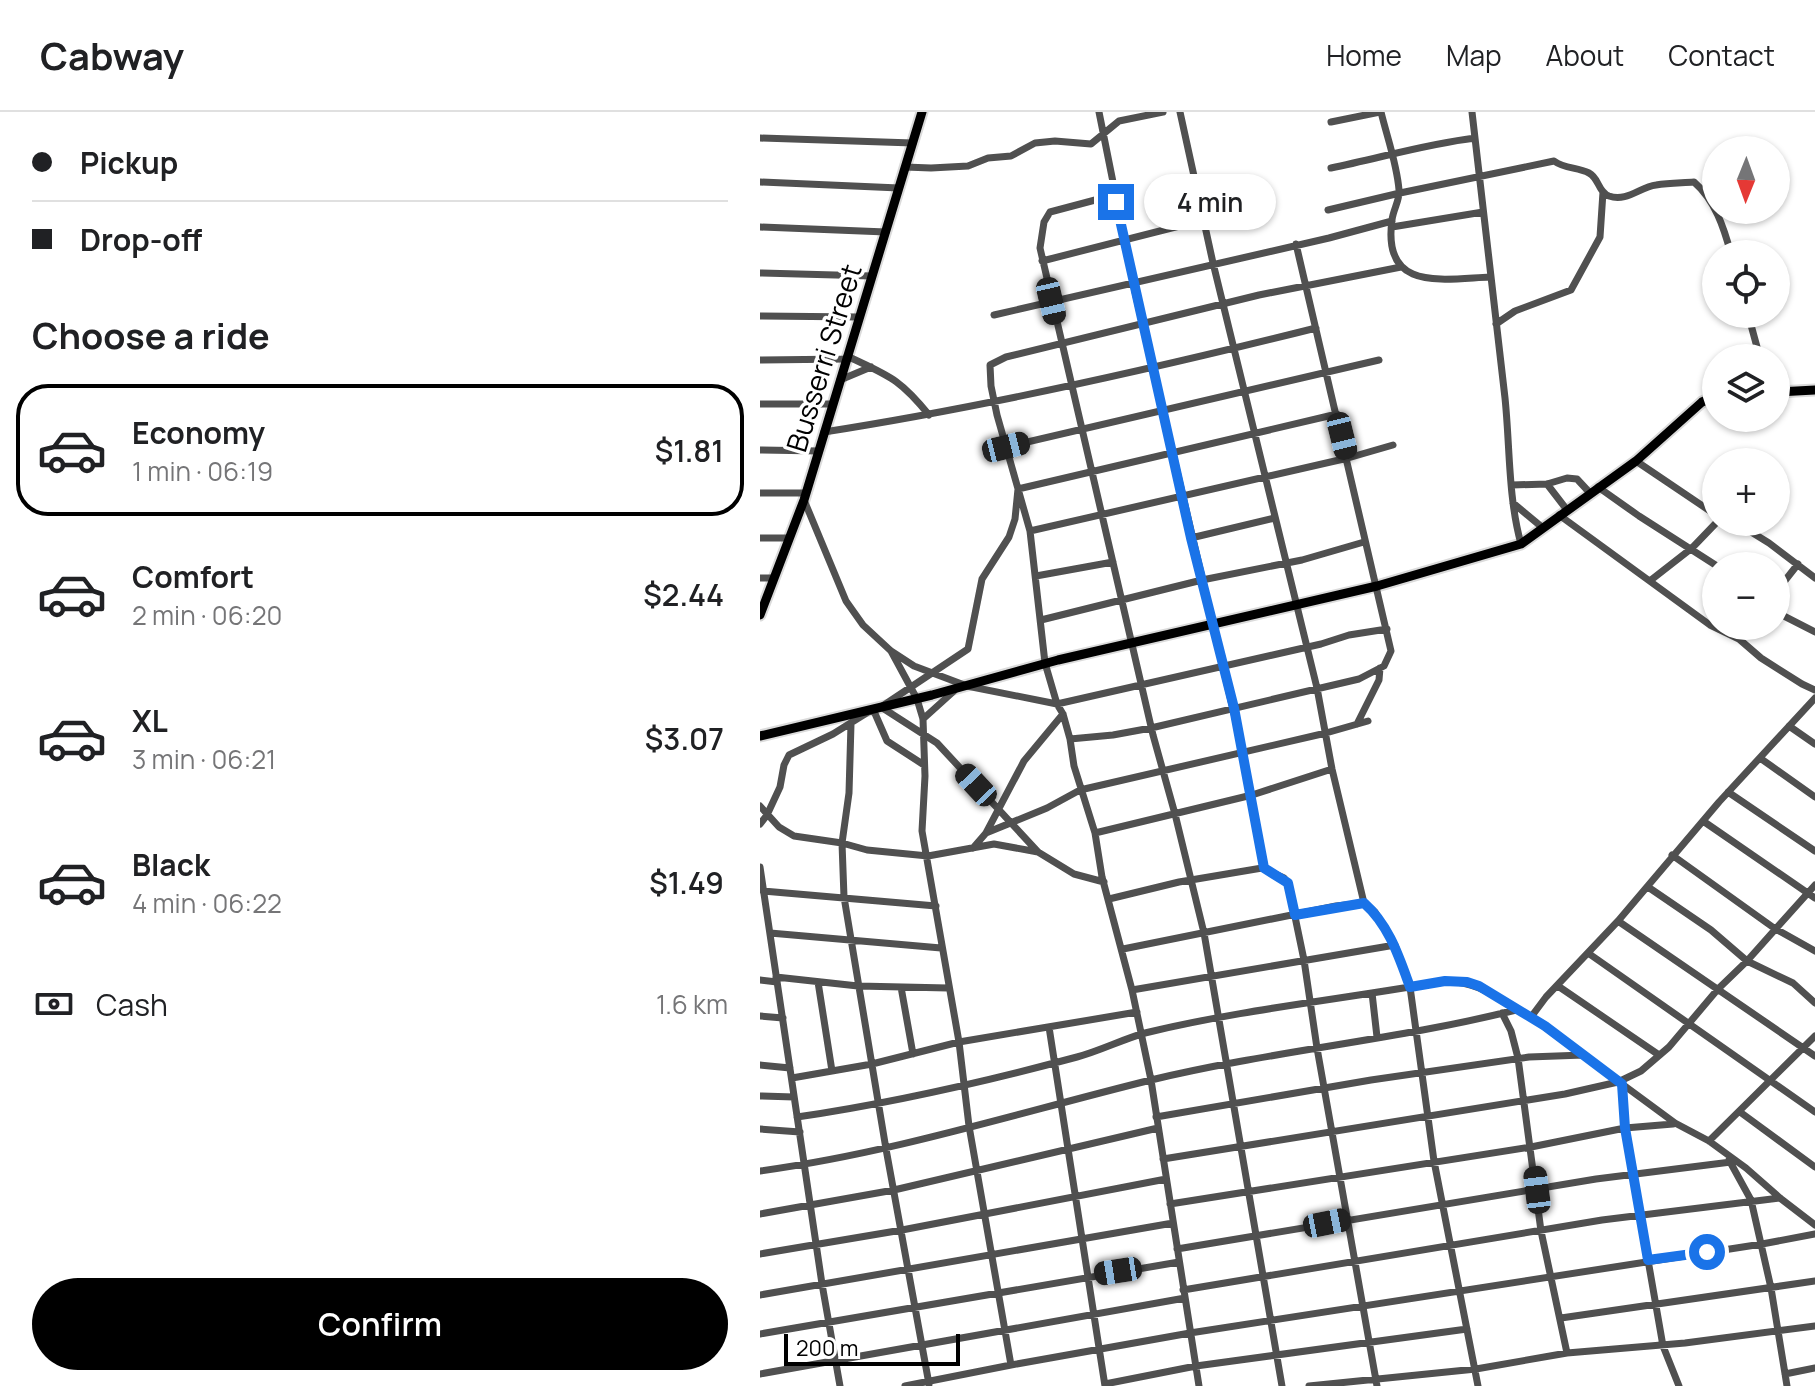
<!DOCTYPE html>
<html lang="en">
<head>
<meta charset="utf-8">
<style>
	body { margin:0; font-family:Manrope,sans-serif; background:#f6f6f6; color:#202124; height:100vh; display:flex; flex-direction:column; font-size:30px; white-space:nowrap }
	* { box-sizing:border-box; margin:0 }
	p { font-size:26px; color:#757577 }
	.icon { flex:none; width:44px; height:44px; fill:none; stroke:currentColor; stroke-width:2; stroke-linecap:round; stroke-linejoin:round }
	.map { position:relative; flex:1; overflow:hidden }
	.drawer { display:flex; flex-direction:column; background:#fff; width:760px }
	.drawer>* { flex:none }
	.banner { display:grid; align-content:center; height:176px; padding:0 32px; background:#fff }
	.needle { width:52px; rotate:181deg }
	.buttons { position:absolute; left:942px; top:24px; display:grid; gap:16px }
	.buttons a { display:grid; place-items:center; width:88px; height:88px; border-radius:50%; background:#fff; box-shadow:0 2px 6px #0004; font-size:40px }
	.scale { position:absolute; left:24px; bottom:20px; width:176px; box-sizing:border-box; padding-left:8px; border:4px solid #000; border-top:0; font-size:22px; line-height:28px; white-space:nowrap; color:#000; -webkit-text-stroke:6px #fff; paint-order:stroke }
	.end { position:absolute; width:36px; height:36px; margin:-18px; border:10px solid #1a73e8; background:#fff; box-shadow:0 0 0 4px #fff }
	.from { border-radius:50% }
	.bubble { position:absolute; height:56px; border-radius:28px; background:#fff; box-shadow:0 2px 6px #0004; font-size:26px; font-weight:600; line-height:56px; text-align:center }
	.car { position:absolute; width:24px; height:48px; margin:-24px -12px; border-radius:10px; box-shadow:0 0 6px 2px #0007; background:linear-gradient(#222 24%,#8ab4d8 0 40%,#222 0 76%,#8ab4d8 0 86%,#222 0) }
	.banner b { display:flex; align-items:center; gap:28px; height:76px; font-size:30px }
	.banner b+b { border-top:2px solid #e0e0e0 }
	.banner i { width:20px; height:20px; background:#202124 }
	ul { padding:0; list-style:none }
	li { display:flex; align-items:center; gap:24px; height:132px; margin:0 16px 12px; padding:0 16px; border:4px solid transparent; border-radius:32px }
	li div { flex:1 }
	li b { display:block; font-size:30px }
	li em { font-style:normal; font-weight:600 }
	li.current { border-color:#000 }
	li>.icon { width:72px; height:72px; stroke-width:1.5 }
	h2 { padding:0 32px; font-size:36px; line-height:96px }
	.pay { display:flex; align-items:center; gap:20px; height:88px; padding:0 32px; font-size:30px }
	.pay p { margin-inline-start:auto }
	.cta { display:flex; gap:16px; margin-top:auto; padding:16px 32px }
	.cta a { flex:1; height:92px; border-radius:48px; background:#000; color:#fff; font-size:32px; font-weight:600; line-height:92px; text-align:center }
	header { display:flex; align-items:center; gap:48px; box-sizing:border-box; height:112px; padding:0 40px; background:#fff; border-bottom:2px solid #e0e0e0 }
	header strong { font-size:38px }
	nav { display:flex; gap:44px; margin-inline-start:auto; font-size:28px }
	main { display:flex; flex:1; min-height:0 }
	.map>svg:first-child { display:block }
</style>
</head>
<body>
<header>
<strong>Cabway</strong>
<nav><a>Home</a><a>Map</a><a>About</a><a>Contact</a></nav>
</header>
<main>
<section class="drawer">
<div class="banner">
<b><i class="from"></i>Pickup</b>
<b><i></i>Drop-off</b>
</div>
<h2>Choose a ride</h2>
<ul>
<li class="current"><svg class="icon" aria-label="car" viewBox="0 0 24 24"><path d="M5 17H2v-5l4-1 3-4h7l3 4 3 1v5h-3M9 17h6M6 11h13"/><circle cx="7" cy="17" r="2"/><circle cx="17" cy="17" r="2"/></svg><div><b>Economy</b><p>1 min · 06:19</p></div><em>$1.81</em></li>
<li><svg class="icon" aria-label="car" viewBox="0 0 24 24"><path d="M5 17H2v-5l4-1 3-4h7l3 4 3 1v5h-3M9 17h6M6 11h13"/><circle cx="7" cy="17" r="2"/><circle cx="17" cy="17" r="2"/></svg><div><b>Comfort</b><p>2 min · 06:20</p></div><em>$2.44</em></li>
<li><svg class="icon" aria-label="car" viewBox="0 0 24 24"><path d="M5 17H2v-5l4-1 3-4h7l3 4 3 1v5h-3M9 17h6M6 11h13"/><circle cx="7" cy="17" r="2"/><circle cx="17" cy="17" r="2"/></svg><div><b>XL</b><p>3 min · 06:21</p></div><em>$3.07</em></li>
<li><svg class="icon" aria-label="car" viewBox="0 0 24 24"><path d="M5 17H2v-5l4-1 3-4h7l3 4 3 1v5h-3M9 17h6M6 11h13"/><circle cx="7" cy="17" r="2"/><circle cx="17" cy="17" r="2"/></svg><div><b>Black</b><p>4 min · 06:22</p></div><em>$1.49</em></li>
</ul>
<div class="pay"><svg class="icon" aria-label="cash" viewBox="0 0 24 24"><path d="M3 7h18v10H3z"/><circle cx="12" cy="12" r="2"/></svg>Cash<p>1.6 km</p></div>
<div class="cta"><a>Confirm</a></div>
</section>
<div class="map">
<svg width="1055" height="1274" viewBox="0 0 1055 1274">
	<rect width="100%" height="100%" fill="#fff"/>
	<g fill="none" stroke-linecap="round" stroke-linejoin="round">
		<g stroke="#dbdbdb" stroke-width="13">
			<path id="major" d="M1016 280 1055 278
				M0 503 44 388 162 0
				M0 624 172 583 298 548 617 474 761 432 876 349 942 290 956 284"/>
		</g>
		<path stroke="#505050" stroke-width="7" d="M339 0 375 180 483 640 504 756
			M420 0 453 151 557 576 572 657 604 791
			M621 0C627 25 637 52 639 78 640 88 633 98 632 108 622 180 682 167 730 165
			M712 0C723 95 734 191 745 286 750 334 748 385 761 432
			M571 10 620 0
			M0 26 153 31
			M145 55 171 56 208 54 228 46 251 44 275 31 295 29 331 32 359 9 403 0
			M571 56C620 46 666 32 715 26
			M0 70 139 76
			M354 83 290 100 284 110 280 136 393 623 415 702 444 821 522 1274
			M568 98 640 81 794 49C805 57 817 55 829 61 839 66 838 80 849 84 867 90 880 75 896 73 909 71 921 71 934 70 955 88 964 116 971 142
			M0 115 126 120
			M632 115 723 100
			M282 149 443 108 507 95
			M0 161 112 164
			M988 202 1000 246
			M234 203 569 126 632 109
			M0 204 100 205
			M736 212 755 199 811 178 840 125 843 80
			M87 244C129 264 139 266 169 303
			M0 248 87 247
			M80 268 111 255
			M0 292H73
			M64 320C230 294 393 257 556 216
			M246 335 619 248
			M0 338 59 339
			M876 349 956 403
			M787 372 807 398
			M752 373 787 372 807 366 817 367 830 381
			M838 375 879 404 957 454
			M0 381H46
			M44 388 86 489 103 513 131 539 154 554 207 574 297 592 561 532 589 523 627 517
			M753 391 783 416
			M799 403 950 513 979 527 1001 546 1042 572 1055 578
			M975 410 1009 431 1055 466
			M270 419 588 346 633 333
			M0 426H29
			M431 426 515 406
			M276 464 353 450
			M0 466H14
			M891 468 932 436 957 410
			M1016 480 1038 452
			M1016 500 1055 520
			M281 508 442 468 542 448 604 430
			M979 527 990 514
			M131 539 157 587 163 607 165 664 162 719 199 930 209 1014 251 1253 145 1274
			M1055 586 959 690 858 809 786 885 771 905 915 1011 949 1029 986 1056 1020 1086 1055 1113
			M163 607 194 579
			M91 612 89 681 82 731 84 785 126 1037 169 1272
			M597 612 619 568 620 556
			M1029 614 1055 632
			M310 627 353 623 391 616 599 567 624 554 631 539 536 132
			M1000 646 1055 685
			M968 680 1055 739
			M0 694 19 715 34 724 82 731 107 738 168 744 234 732 278 740
			M943 709 1055 786
			M0 712 7 703 20 675 24 653 29 643 73 622 113 597 127 629 164 653
			M226 721 287 696 320 678 566 621 608 609
			M335 721 492 683 572 657
			M213 736 226 721 264 649 303 602
			M912 743 1014 816 1055 839
			M0 755 62 1172 80 1274
			M344 770 314 762 278 740 177 631 121 595 208 537 222 467 249 425 255 407 258 377 577 302
			M888 775 951 818 987 849 1033 871 1055 891
			M3 779 176 794
			M349 787 419 770 502 756 524 766 528 771 544 848 557 936 617 1274
			M858 809 1055 944
			M10 821 181 836
			M363 837 576 794 604 791 615 800 635 833
			M828 841 1055 1000
			M16 865 98 874 188 876
			M0 868 17 870
			M58 870 72 959
			M798 874 899 943
			M141 875 153 942
			M372 878 635 833 650 875 674 1049 718 1274
			M612 881 617 925
			M742 901 751 919 758 946 781 1119 807 1241
			M0 904 23 906
			M289 915 345 1274
			M0 953 30 956
			M32 966 112 952 199 930 377 900
			M862 972 865 1016 903 1234 919 1274
			M0 984 34 985
			M980 1000 1055 1055
			M37 1005C132 991 224 970 317 945 340 939 363 927 385 921 484 897 585 887 685 869 726 871 737 889 771 905
			M396 1005 611 968 769 945 824 943
			M0 1017 40 1020
			M949 1029 1055 924
			M403 1047 805 982 858 970 881 959 909 935 958 877 987 849 1055 773
			M969 1048 991 1088 1011 1176 1027 1274
			M0 1059C133 1041 261 1000 391 968 512 939 636 928 756 898
			M410 1092 771 1035 865 1016 913 1012
			M0 1102 134 1078 398 1016
			M417 1137 836 1067 971 1050
			M0 1142 142 1118 406 1067
			M423 1178 842 1108 1020 1086
			M0 1183 413 1111
			M801 1206 1055 1169
			M0 1222 419 1150
			M251 1253 430 1221 1002 1132 1055 1122
			M0 1262 425 1186
			M1025 1262 1055 1256
			M345 1272 436 1254 707 1217
			M439 1274 391 968 372 878 342 765 335 721 314 654 310 627 303 602 297 592 285 551 270 419 237 303 231 274 230 253 246 245 499 183 641 155
			M549 1274 716 1257 807 1241 925 1231 1055 1214"/>
		<use href="#major" stroke="#000" stroke-width="9"/>
	</g>
	<g fill="none" stroke-linecap="round" stroke-linejoin="round">
		<path stroke="#1a73e8" stroke-width="10" d="M356 90 431 426 474 596 504 756 528 771 535 803 604 791C629 813 639 845 650 875L685 869 707 870 719 874 785 914 862 972 865 1016 888 1148 947 1140"/>
	</g>
	<g text-anchor="middle" stroke-width="7" stroke-linejoin="round" paint-order="stroke">
		<g font-size="28" fill="#000" stroke="#fff">
			<text transform="translate(64 246) rotate(-73)" y="10">Busserri Street</text>
		</g>
	</g>
</svg>
<div class="buttons">
<a><svg class="needle" viewBox="-14 -14 28 28"><path d="M0-13l5 13h-10z" fill="#e53935"/><path d="M0 13l5-13h-10z" fill="#757577"/></svg></a>
<a><svg class="icon" aria-label="locate" viewBox="0 0 24 24"><circle cx="12" cy="12" r="6"/><path d="M12 2v4M12 18v4M2 12h4M18 12h4"/></svg></a>
<a><svg class="icon" aria-label="layers" viewBox="0 0 24 24"><path d="M12 4l9 5-9 5-9-5zM3 14l9 5 9-5"/></svg></a>
<a>+</a>
<a>−</a>
</div>
<div class="scale">200 m</div>
<i class="end from" style="left:947px;top:1140px"></i>
<i class="end" style="left:356px;top:90px"></i>
<div class="bubble" style="left:384px;top:62px;width:132px">4 min</div>
<i class="car" style="left:291px;top:189px;rotate:167deg"></i>
<i class="car" style="left:582px;top:324px;rotate:166deg"></i>
<i class="car" style="left:246px;top:335px;rotate:76deg"></i>
<i class="car" style="left:216px;top:673px;rotate:317deg"></i>
<i class="car" style="left:777px;top:1078px;rotate:353deg"></i>
<i class="car" style="left:567px;top:1111px;rotate:79deg"></i>
<i class="car" style="left:358px;top:1159px;rotate:261deg"></i>
</div>
</main>
</body>
</html>
